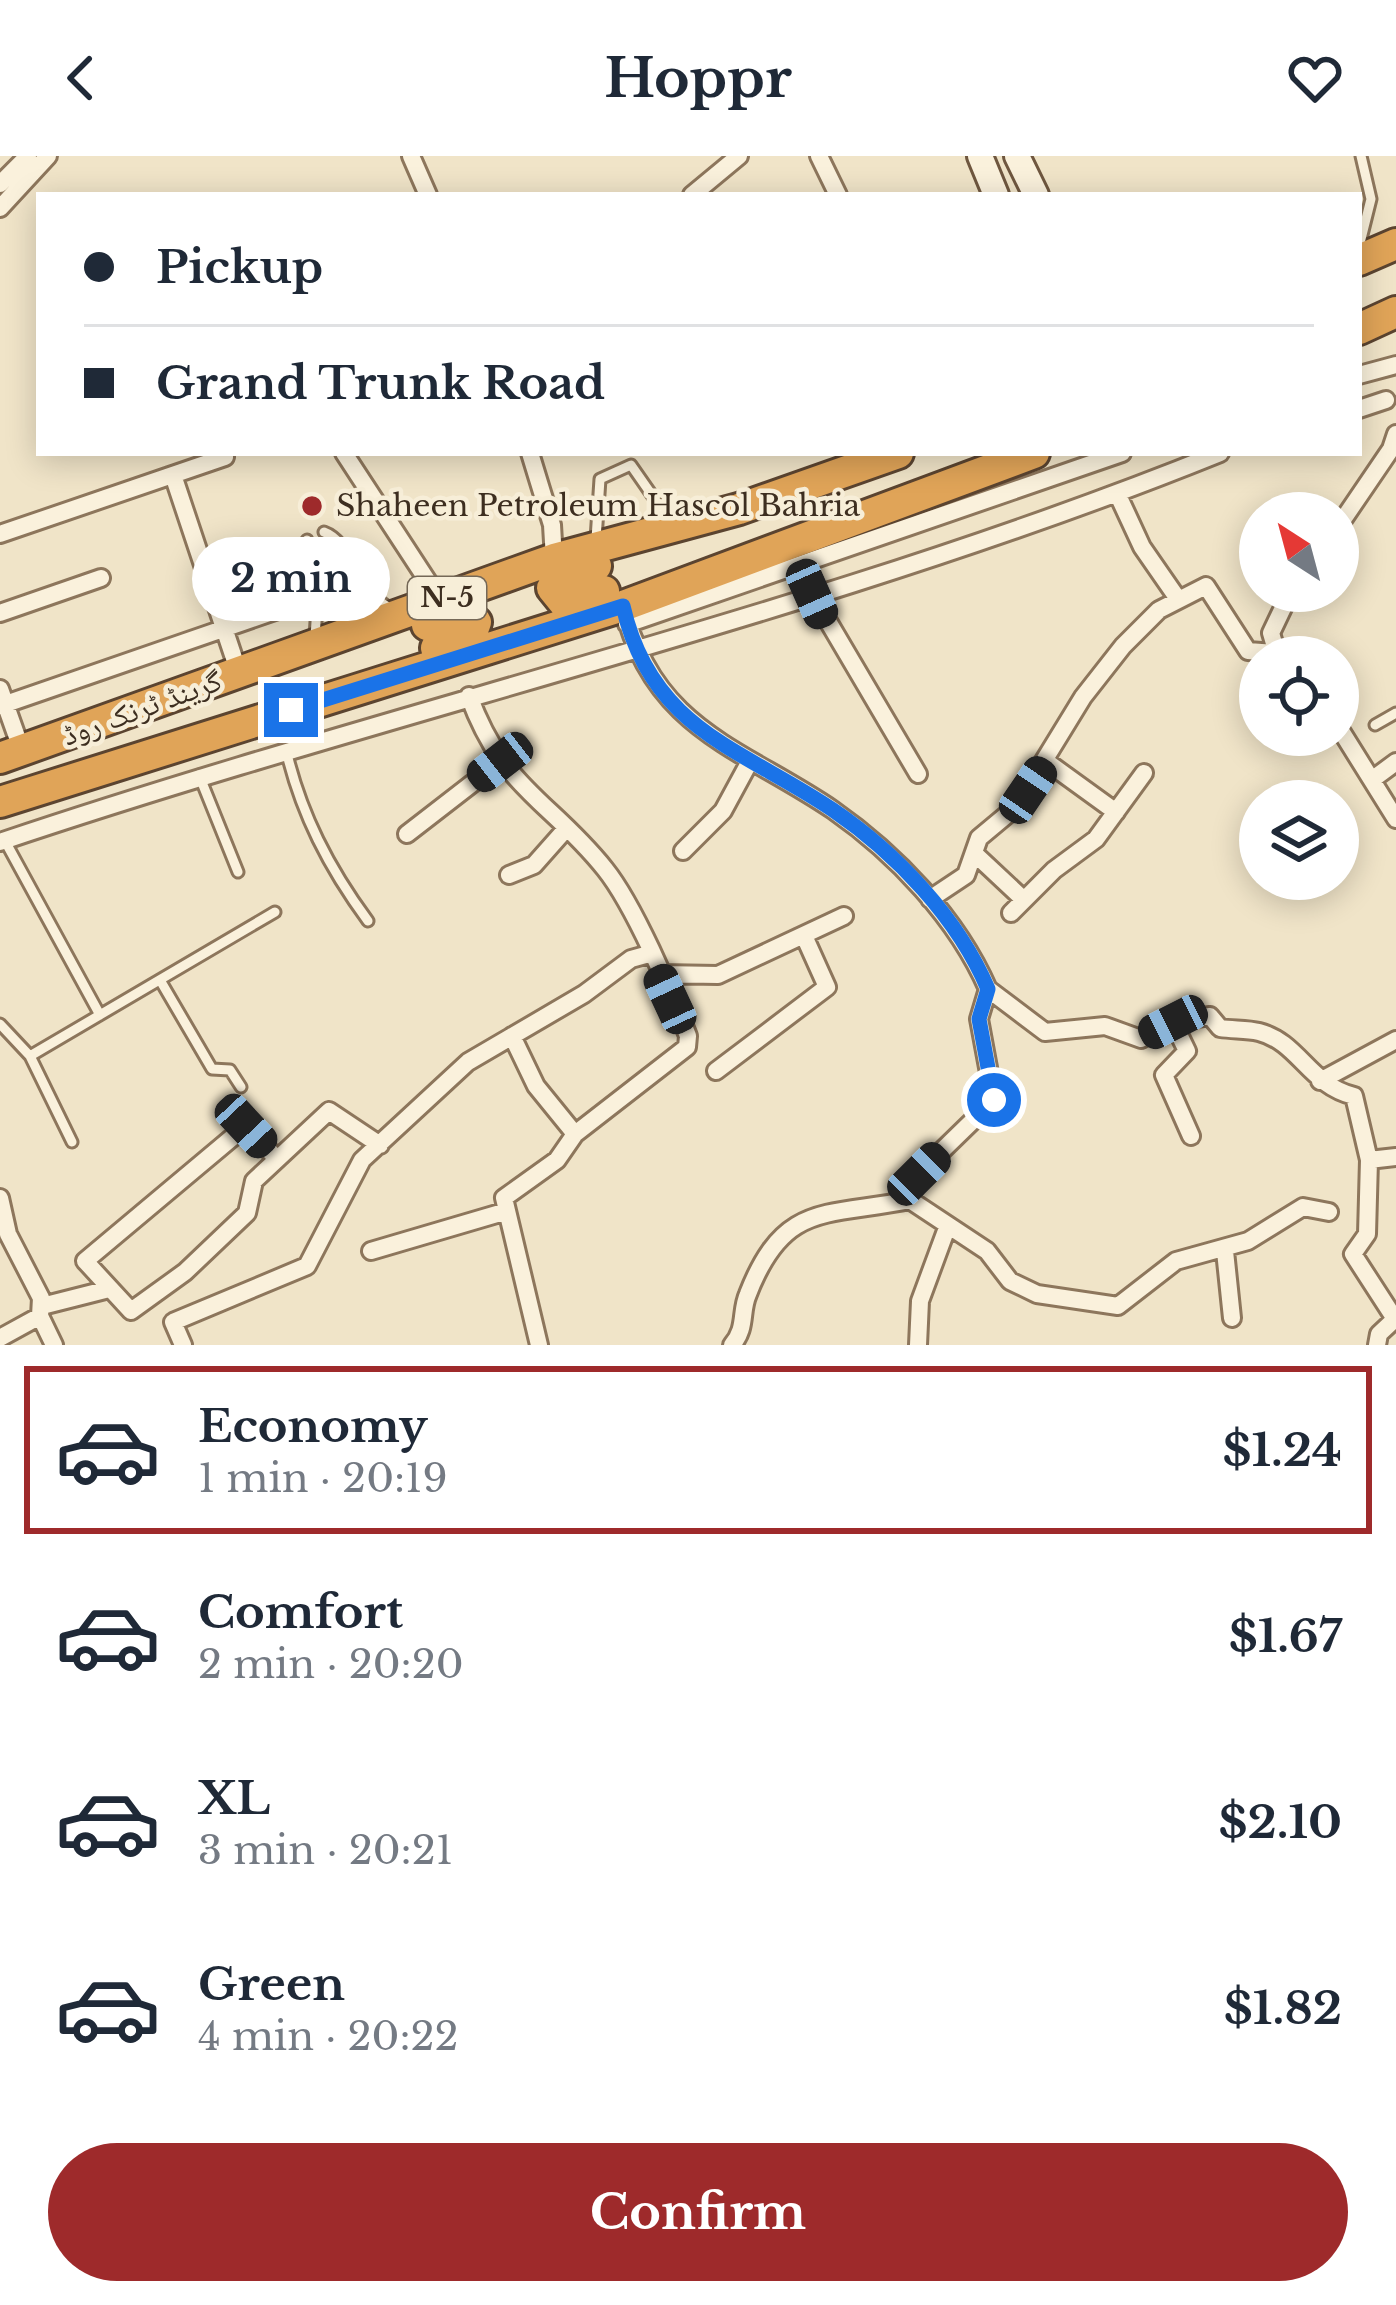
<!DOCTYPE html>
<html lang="en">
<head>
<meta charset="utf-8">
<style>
	body { margin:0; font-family:"Libre Baskerville","Noto Naskh Arabic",serif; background:#f6f6f7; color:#1f2937; height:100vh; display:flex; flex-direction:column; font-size:45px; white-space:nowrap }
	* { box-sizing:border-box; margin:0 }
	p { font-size:39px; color:#747a83 }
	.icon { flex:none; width:66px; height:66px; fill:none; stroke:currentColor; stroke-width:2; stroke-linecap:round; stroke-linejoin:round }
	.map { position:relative; height:1189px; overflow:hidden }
	.sheet { display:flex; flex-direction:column; background:#fff; flex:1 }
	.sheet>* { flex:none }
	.banner { position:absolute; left:36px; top:36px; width:1326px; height:264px; border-radius:0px; box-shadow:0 6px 30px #0003; display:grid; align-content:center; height:264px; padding:0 48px; background:#fff }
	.needle { width:78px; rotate:324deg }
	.fabs { position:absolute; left:1239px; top:336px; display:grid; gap:24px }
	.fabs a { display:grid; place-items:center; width:120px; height:120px; border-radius:50%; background:#fff; box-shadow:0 6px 30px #0003; font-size:60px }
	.end { position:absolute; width:54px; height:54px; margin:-27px; border:15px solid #1a73e8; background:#fff; box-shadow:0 0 0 6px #fff }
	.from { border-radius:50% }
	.bubble { position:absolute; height:84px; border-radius:42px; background:#fff; box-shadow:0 6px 30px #0003; font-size:39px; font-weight:800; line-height:84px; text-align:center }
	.car { position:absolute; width:36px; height:72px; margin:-36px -18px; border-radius:15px; box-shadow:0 0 9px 3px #0007; background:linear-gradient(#222 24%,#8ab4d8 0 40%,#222 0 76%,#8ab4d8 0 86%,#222 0) }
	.banner b { display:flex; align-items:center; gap:42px; height:114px; font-size:45px }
	.banner b+b { border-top:3px solid #e0e1e3 }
	.banner i { width:30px; height:30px; background:#1f2937 }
	ul { padding:21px 0 0; list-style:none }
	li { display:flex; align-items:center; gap:36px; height:168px; margin:0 24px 18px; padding:0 24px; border:6px solid transparent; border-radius:0px }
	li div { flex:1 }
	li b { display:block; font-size:45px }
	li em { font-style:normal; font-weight:800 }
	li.active { border-color:#9e2a2b }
	li>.icon { width:108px; height:108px; stroke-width:1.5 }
	.primary-button { display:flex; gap:24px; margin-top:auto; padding:24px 48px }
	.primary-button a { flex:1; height:138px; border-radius:72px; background:#9e2a2b; color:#fff; font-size:48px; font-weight:800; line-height:138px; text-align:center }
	header { display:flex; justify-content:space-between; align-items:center; height:156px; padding:0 48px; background:#fff; font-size:54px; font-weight:800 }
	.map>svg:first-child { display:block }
</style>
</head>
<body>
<header><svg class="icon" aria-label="back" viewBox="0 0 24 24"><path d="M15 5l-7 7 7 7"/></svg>Hoppr<svg class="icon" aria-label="heart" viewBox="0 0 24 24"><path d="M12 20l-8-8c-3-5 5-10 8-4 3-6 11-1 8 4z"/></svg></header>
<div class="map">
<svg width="1396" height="1189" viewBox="0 0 1396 1189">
	<rect width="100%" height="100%" fill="#f0e4c8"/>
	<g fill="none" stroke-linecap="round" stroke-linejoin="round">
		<g stroke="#8d765c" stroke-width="15">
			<path id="lane" d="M1359 91 1371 43 1361 0
				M324 376C354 387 355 437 394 454
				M596 383 600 323 631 309 670 365
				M307 384 300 398 317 451 315 481
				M1375 569 1396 557
				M286 594C301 658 329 712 368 765
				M199 619 238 716
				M5 685 100 859
				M160 824 212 913 230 914 241 931
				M0 868 30 900 72 986
				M30 900 275 756"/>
		</g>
		<g stroke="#8d765c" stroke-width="22">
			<path id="street" d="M411 0 428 39
				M819 0 838 39
				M0 28 28 0
				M692 39 739 0
				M0 52 48 0
				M1359 219 1396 209
				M1359 253 1386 244
				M344 297 440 444
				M530 297 552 369 554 403
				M173 319 239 517
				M1117 337 1142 391 1178 443
				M1338 371 1391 293 1396 278
				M0 378 225 301
				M812 438 918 618
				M623 450C653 574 742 592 833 654 896 698 957 762 988 833L979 863 994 944 919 1017 910 1044
				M0 457 101 422
				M627 468 1122 297
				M1278 501 1271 477 1291 435
				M0 533 22 595
				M469 540C504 635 550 644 605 713 634 749 671 836 688 880L687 891 575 978 557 1004 504 1042 539 1189
				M0 550 298 447
				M1338 570 1396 663
				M1047 606 1116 656
				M1373 623 1396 606
				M407 678 500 606
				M0 686C404 550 824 457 1220 297
				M683 695 723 655 749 607
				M975 698 1023 743
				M509 719 534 709 565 674
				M930 743 966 719 979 682 1015 652 1083 541 1123 490 1159 454 1206 430 1248 495 1275 497
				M1011 757 1054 714 1096 683 1144 617
				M659 818 718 819 844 760
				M988 833 1045 876 1105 870 1141 883 1175 865 1210 860 1220 872C1233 874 1247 873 1259 876 1299 886 1309 929 1354 940L1369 1004 1367 1078 1353 1098 1395 1163 1379 1178 1377 1189
				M1173 866 1187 895 1164 919 1191 980
				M512 880 536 930 575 978
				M716 915 827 831 805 782
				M1320 925 1396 884
				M276 1002 246 970 85 1105 131 1155 185 1116 247 1057 254 1025 329 955 380 989
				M1369 1004 1396 1001
				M0 1042 8 1078 41 1142 40 1160 54 1189
				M371 1095 507 1055
				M1225 1095 1232 1162
				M42 1150 109 1133
				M0 1182 40 1160
				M183 1189 173 1166 307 1110 362 1004 468 906 584 838 631 803 649 798
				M732 1189C747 1172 740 1156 748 1138 784 1045 826 1061 910 1044L987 1095 1010 1125 1037 1138 1118 1150 1176 1105 1248 1085 1303 1051 1329 1056
				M918 1189 920 1145 947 1072"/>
		</g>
		<g stroke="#6f573f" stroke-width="30">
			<path id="secondary" d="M980 0 996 39
				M1017 0 1036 39"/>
		</g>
		<g stroke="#5b4430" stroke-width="36">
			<path id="highway" d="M1359 104 1396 88
				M1359 173 1396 156
				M596 410 559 422 552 432 565 448 604 435
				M427 469 463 457 476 466 471 480 436 492
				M0 602 554 403 739 353 898 297
				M0 646 623 450 1034 297"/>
		</g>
		<use href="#lane" stroke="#faf1dc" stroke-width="9"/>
		<use href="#street" stroke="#faf1dc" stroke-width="16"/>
		<use href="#secondary" stroke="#faf1dc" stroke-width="24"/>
		<use href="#highway" stroke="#e0a458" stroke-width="30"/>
	</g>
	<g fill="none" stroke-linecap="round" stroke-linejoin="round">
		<path stroke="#1a73e8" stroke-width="15" d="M291 554 623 450C651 574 743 593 833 654 896 697 958 762 988 833L979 863 994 944"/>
	</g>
	<circle fill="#9e2a2b" stroke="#f7eed8" stroke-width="4.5" cx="312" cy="350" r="12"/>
	<g text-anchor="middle" stroke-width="9" stroke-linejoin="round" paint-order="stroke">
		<rect fill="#f7eed8" stroke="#756857" stroke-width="3" x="408" y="421" width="78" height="42" rx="9"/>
		<g font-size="27" font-weight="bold" fill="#3d2e20">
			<text x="447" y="451">N-5</text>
		</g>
		<g font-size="30" fill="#3d2e20" stroke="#f7eed8" text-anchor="start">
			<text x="336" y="360">Shaheen Petroleum Hascol Bahria</text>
		</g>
		<g font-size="30" fill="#3d2e20" stroke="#f7eed8">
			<text transform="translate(142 552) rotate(-20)" y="10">گرینڈ ٹرنک روڈ</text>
		</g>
	</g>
</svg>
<div class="fabs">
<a><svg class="needle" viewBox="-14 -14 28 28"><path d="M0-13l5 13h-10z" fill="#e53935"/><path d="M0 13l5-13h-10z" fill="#747a83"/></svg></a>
<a><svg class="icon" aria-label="locate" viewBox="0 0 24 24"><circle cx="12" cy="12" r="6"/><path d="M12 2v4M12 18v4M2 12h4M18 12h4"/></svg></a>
<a><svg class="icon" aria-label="layers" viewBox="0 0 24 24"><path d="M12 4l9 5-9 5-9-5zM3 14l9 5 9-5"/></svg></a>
</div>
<i class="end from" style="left:994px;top:944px"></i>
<i class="end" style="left:291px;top:554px"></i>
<div class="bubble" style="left:192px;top:381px;width:198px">2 min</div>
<i class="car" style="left:812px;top:438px;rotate:156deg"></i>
<i class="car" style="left:500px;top:606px;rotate:232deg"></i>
<i class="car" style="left:1028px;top:634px;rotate:34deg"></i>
<i class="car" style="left:670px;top:843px;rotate:335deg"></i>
<i class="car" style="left:1173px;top:866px;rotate:243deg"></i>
<i class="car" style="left:246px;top:970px;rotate:137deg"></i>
<i class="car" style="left:919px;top:1018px;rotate:45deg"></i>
<div class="banner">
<b><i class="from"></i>Pickup</b>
<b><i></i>Grand Trunk Road</b>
</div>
</div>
<section class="sheet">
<ul>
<li class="active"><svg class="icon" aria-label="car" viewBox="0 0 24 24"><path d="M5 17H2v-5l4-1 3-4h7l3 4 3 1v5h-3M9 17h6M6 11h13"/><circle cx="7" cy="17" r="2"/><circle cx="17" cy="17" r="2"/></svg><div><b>Economy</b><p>1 min · 20:19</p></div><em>$1.24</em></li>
<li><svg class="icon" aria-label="car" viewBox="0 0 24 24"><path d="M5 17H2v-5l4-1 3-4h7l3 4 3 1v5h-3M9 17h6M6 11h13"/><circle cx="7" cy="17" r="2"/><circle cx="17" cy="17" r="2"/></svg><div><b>Comfort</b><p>2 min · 20:20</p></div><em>$1.67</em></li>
<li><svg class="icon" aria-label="car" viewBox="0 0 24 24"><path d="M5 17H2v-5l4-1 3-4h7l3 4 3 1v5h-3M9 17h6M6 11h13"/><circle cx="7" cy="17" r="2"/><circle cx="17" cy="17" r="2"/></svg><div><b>XL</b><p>3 min · 20:21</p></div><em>$2.10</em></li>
<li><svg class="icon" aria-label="car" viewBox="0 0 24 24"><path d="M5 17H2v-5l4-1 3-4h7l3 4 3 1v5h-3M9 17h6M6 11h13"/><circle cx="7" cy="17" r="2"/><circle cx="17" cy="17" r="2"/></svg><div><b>Green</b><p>4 min · 20:22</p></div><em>$1.82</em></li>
</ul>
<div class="primary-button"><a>Confirm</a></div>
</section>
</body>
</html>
